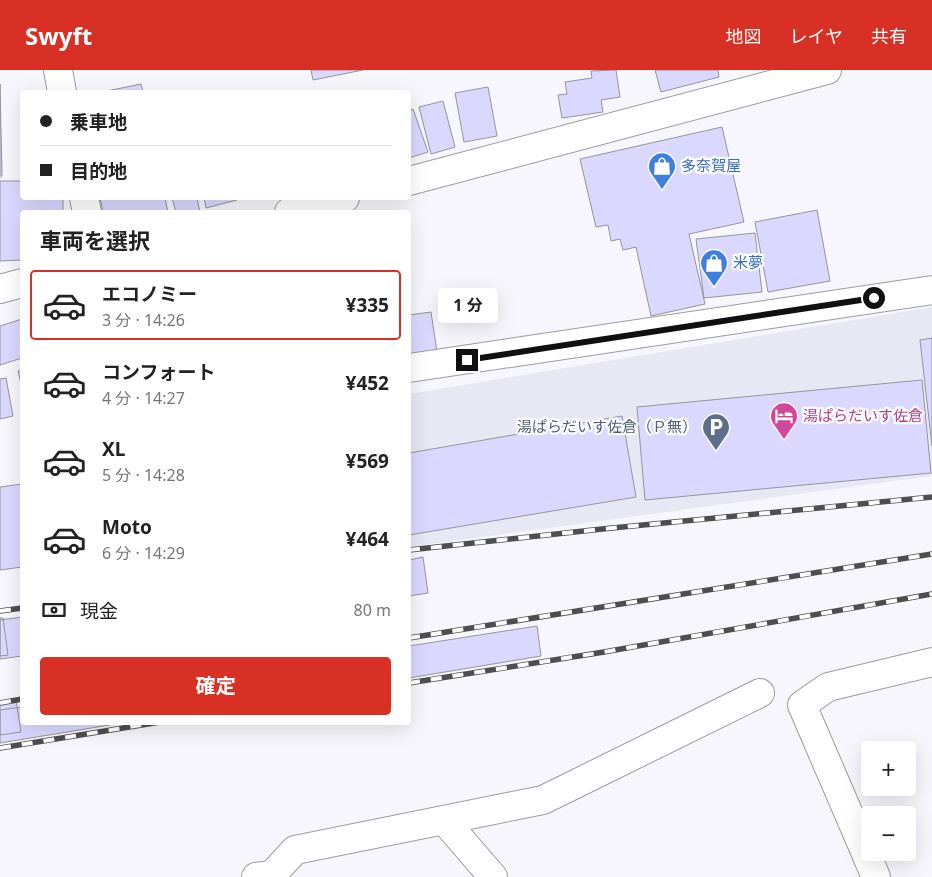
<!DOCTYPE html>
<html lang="ja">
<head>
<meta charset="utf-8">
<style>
	body { margin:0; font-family:"Noto Sans","Noto Sans JP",sans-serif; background:#f6f6f6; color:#222; height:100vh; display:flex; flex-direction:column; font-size:19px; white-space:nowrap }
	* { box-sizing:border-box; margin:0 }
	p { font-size:16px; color:#767676 }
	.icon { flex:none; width:28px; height:28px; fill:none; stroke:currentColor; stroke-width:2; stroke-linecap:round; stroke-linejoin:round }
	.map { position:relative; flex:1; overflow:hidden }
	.details { position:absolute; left:20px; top:140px; width:391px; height:515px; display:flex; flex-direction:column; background:#fff; border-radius:5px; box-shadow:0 5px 20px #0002 }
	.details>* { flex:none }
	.banner { position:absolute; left:20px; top:20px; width:391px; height:110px; border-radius:5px; box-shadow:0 5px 20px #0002; display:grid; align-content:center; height:110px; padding:0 20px; background:#fff }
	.fabs { position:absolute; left:861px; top:671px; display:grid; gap:10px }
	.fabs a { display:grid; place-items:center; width:55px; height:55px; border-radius:5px; background:#fff; box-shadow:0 5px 20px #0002; font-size:25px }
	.end { position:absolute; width:22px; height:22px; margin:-11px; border:6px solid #101012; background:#fff; box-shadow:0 0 0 2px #fff }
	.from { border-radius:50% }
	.bubble { position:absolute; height:35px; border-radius:5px; background:#fff; box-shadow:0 5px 20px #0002; font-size:16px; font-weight:700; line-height:35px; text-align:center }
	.banner b { display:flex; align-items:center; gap:18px; height:48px; font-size:19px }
	.banner b+b { border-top:1px solid #e0e0e0 }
	.banner i { width:12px; height:12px; background:#222 }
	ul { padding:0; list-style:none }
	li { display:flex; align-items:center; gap:15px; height:70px; margin:0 10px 8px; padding:0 10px; border:2px solid transparent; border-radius:5px }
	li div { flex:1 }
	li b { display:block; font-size:19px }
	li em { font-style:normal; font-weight:700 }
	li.on { border-color:#d93025 }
	li>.icon { width:45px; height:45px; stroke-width:1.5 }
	h2 { padding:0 20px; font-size:22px; line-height:60px }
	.pay { display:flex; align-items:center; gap:12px; height:55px; padding:0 20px; font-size:19px }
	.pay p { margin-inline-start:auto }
	.button { display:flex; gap:10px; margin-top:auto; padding:10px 20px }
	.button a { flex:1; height:58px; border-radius:5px; background:#d93025; color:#fff; font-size:20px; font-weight:700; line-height:58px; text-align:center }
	header { display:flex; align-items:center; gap:30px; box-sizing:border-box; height:70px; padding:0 25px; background:#d93025; color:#fff }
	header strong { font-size:24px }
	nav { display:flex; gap:28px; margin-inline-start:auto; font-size:18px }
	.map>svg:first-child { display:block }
</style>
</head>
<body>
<header>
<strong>Swyft</strong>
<nav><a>地図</a><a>レイヤ</a><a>共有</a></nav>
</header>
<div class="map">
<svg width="932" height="807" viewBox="0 0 932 807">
	<rect width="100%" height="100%" fill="#f6f6fc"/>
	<path fill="#e8e8f4" d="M0 12 3 109H0Z
		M932 237V406L409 477V324Z"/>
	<path fill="#dad8ff" stroke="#94949a" d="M311 0H363L313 10Z
		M616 0 620 27 601 30 603 42 562 48 558 25 567 24 565 12 592 8 591 1Z
		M655 0H718L719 7 661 22Z
		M0 14 2 106H0Z
		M141 14 143 22H102Z
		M488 17 497 66 464 72 455 23Z
		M443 31 455 77 431 84 419 37Z
		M413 39 428 82 409 88V40Z
		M722 57 744 152 689 164 705 234 651 246 636 177 623 180 620 169 611 171 608 155 596 157 580 89Z
		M0 111H22V128H63V142H22V190L0 191Z
		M100 128H165L168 142H103Z
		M172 128H197L200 142H176Z
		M204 128H237V130L206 138Z
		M817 140 830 211 768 222 755 152Z
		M755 163 762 222 704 228 696 169Z
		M431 242 437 282 409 286V245Z
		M22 249V288L0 295V256Z
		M932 268V376L920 270Z
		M22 300V318L18 301Z
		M6 308 13 346 0 349V309Z
		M922 310 931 403 645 430 637 337Z
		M622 346 636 427 409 465V383Z
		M22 414V497L0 500V417Z
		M423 487 428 523 409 526V490Z
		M22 547V586L0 589V550Z
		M0 548H3L8 585 0 586Z
		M537 556 541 586 409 608V576Z
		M16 630 21 662 0 665V633Z
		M22 637V652H128L0 673V640Z"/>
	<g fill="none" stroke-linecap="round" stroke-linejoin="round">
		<g stroke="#9b9ba0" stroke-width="30">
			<path id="minor" d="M58 0 62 22
				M409 111 827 0
				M84 128 87 142
				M289 142 345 128
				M0 219 22 213
				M409 298 932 220
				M444 750 493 807
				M256 807 272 805 295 780 543 730 760 623
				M876 807 802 635 828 617 932 592"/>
		</g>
		<use href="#minor" stroke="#fff" stroke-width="28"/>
		<g stroke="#4e4e51" stroke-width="5.5">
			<path id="rail" d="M409 480 602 459 932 427
				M0 541 22 538
				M409 568 932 484
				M409 613 604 582 932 524
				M0 633 22 629
				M0 678 160 652"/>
		</g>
		<use href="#rail" stroke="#fff" stroke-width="4" stroke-dasharray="11" stroke-linecap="butt"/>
	</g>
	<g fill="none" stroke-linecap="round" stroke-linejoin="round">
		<path stroke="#101012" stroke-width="6" d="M467 290 874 228"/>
	</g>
	<defs>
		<g id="shop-pin" transform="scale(1.4375)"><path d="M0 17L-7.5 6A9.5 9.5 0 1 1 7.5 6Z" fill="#3f7fe0" stroke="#fff"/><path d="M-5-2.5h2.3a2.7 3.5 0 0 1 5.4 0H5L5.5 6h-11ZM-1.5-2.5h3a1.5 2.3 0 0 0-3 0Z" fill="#fff"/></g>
		<g id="hotel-pin" transform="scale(1.4375)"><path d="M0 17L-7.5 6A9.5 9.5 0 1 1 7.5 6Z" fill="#d1479c" stroke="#fff"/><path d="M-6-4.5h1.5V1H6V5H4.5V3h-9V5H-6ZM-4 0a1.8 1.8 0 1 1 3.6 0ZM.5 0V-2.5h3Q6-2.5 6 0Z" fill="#fff"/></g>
		<g id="parking-pin" transform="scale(1.4375)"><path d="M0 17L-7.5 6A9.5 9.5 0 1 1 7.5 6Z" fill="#5c6f8a" stroke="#fff"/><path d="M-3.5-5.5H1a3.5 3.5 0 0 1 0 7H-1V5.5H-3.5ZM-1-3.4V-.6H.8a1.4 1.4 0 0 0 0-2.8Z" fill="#fff"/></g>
	</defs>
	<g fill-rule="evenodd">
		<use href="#shop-pin" x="662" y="96"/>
		<use href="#shop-pin" x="714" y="193"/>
		<use href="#hotel-pin" x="784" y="346"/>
		<use href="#parking-pin" x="716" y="357"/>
	</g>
	<g text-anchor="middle" stroke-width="4.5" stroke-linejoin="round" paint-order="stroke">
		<g font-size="15" fill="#366cbe" stroke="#fff" text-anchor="start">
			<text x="681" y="101">多奈賀屋</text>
			<text x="733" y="198">米夢</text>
		</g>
		<g font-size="15" fill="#b23c85" stroke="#fff" text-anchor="start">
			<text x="803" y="351">湯ぱらだいす佐倉</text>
		</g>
		<g font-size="15" fill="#4e5e75" stroke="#fff" text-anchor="end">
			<text x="697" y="362">湯ぱらだいす佐倉（Ｐ無）</text>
		</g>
	</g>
</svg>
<div class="fabs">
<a>+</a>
<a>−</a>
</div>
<i class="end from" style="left:874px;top:228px"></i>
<i class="end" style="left:467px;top:290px"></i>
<div class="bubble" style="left:438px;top:218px;width:60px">1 分</div>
<div class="banner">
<b><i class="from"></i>乗車地</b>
<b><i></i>目的地</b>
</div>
<section class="details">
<h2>車両を選択</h2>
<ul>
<li class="on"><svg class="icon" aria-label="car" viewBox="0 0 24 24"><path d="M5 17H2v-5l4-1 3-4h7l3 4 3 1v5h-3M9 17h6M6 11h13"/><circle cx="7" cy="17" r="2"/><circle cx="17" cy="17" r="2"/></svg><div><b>エコノミー</b><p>3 分 · 14:26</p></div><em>¥335</em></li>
<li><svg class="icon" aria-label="car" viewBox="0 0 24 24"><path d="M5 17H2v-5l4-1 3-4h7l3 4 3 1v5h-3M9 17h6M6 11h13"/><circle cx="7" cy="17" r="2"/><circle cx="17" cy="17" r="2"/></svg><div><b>コンフォート</b><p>4 分 · 14:27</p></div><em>¥452</em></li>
<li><svg class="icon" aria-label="car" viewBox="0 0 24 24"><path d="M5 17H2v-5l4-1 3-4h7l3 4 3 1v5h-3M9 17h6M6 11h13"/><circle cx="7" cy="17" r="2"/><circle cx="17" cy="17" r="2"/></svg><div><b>XL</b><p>5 分 · 14:28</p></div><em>¥569</em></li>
<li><svg class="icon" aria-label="car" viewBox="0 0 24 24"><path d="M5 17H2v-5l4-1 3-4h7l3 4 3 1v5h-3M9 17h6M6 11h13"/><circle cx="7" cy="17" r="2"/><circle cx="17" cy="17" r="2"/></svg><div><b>Moto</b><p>6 分 · 14:29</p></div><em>¥464</em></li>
</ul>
<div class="pay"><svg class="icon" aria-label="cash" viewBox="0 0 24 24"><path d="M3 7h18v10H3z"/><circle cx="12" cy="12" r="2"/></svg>現金<p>80 m</p></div>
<div class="button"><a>確定</a></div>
</section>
</div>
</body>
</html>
